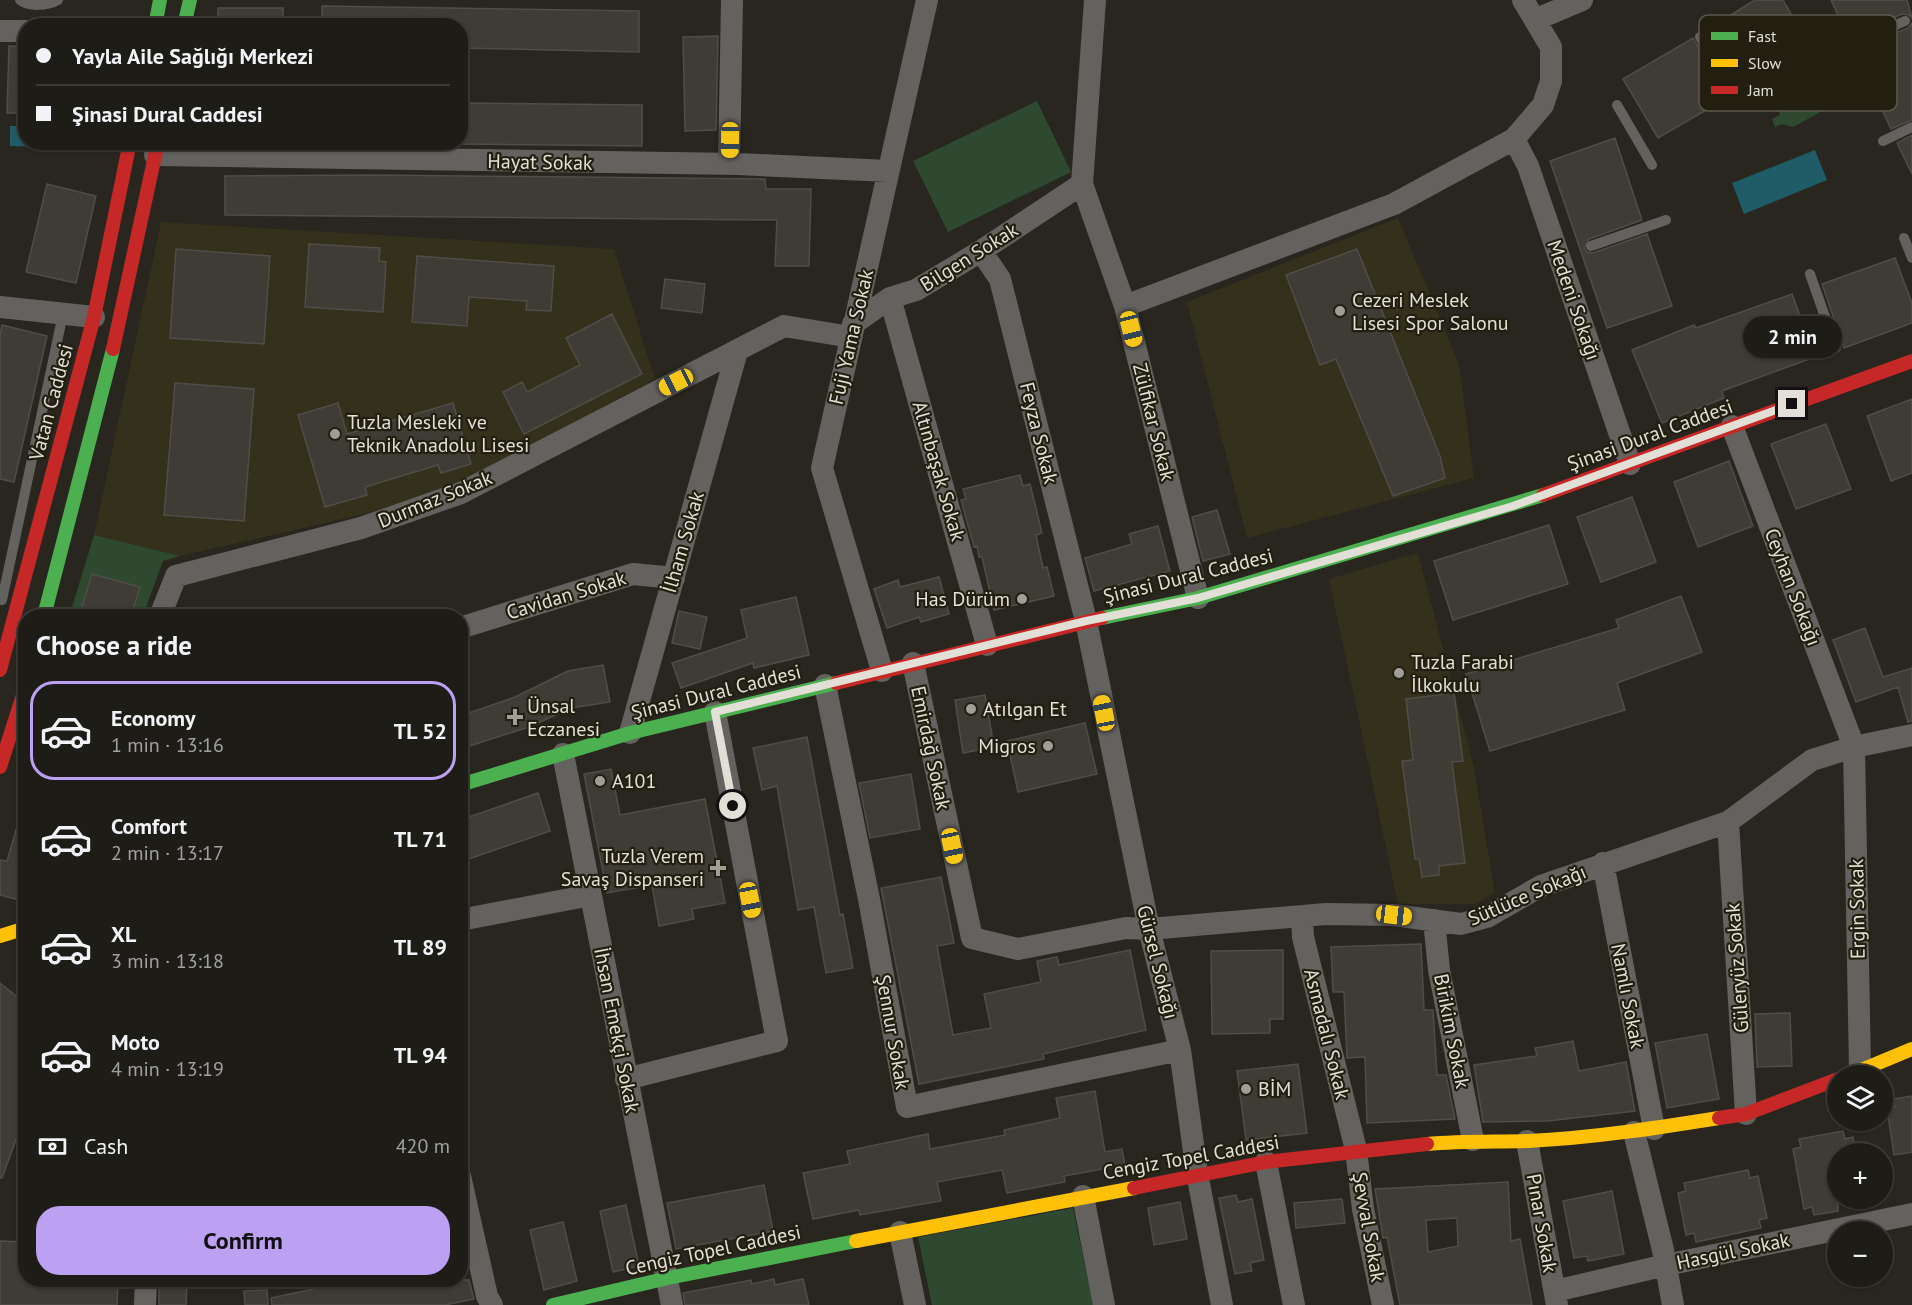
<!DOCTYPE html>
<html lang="en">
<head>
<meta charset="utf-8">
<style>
	body { margin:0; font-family:"PT Sans",sans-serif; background:#2b2924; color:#f1f3f6; height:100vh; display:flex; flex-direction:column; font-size:22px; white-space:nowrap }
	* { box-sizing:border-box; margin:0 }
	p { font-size:20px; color:#a1a1a1 }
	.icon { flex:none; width:33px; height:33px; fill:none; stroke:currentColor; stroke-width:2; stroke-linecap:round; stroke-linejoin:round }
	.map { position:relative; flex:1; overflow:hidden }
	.sheet { position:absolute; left:18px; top:609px; width:450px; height:678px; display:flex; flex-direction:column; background:#1e1c17; border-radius:24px; box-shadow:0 2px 4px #0004,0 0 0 2px #3c3a36 }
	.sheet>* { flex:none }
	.top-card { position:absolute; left:18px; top:18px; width:450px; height:132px; border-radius:24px; box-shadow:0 2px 4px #0004,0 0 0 2px #3c3a36; display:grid; align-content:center; height:132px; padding:0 18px; background:#1e1c17 }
	.tools { position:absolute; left:1827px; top:1065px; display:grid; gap:12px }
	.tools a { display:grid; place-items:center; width:66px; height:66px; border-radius:50%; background:#1e1c17; box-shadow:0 2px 4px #0004,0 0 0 2px #3c3a36; font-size:30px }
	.end { position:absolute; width:27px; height:27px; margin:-14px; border:8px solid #e1dfd6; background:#111; box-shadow:0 0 0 3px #111 }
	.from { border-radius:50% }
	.bubble { position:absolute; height:42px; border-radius:21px; background:#1e1c17; box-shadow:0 2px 4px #0004,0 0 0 2px #3c3a36; font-size:20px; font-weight:800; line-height:42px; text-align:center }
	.car { position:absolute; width:18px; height:36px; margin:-18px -9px; border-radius:8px; box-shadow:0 0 4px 2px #0007; background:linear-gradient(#f5c518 24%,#345 0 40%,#f5c518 0 76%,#345 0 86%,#f5c518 0) }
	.top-card b { display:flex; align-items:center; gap:21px; height:57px; font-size:22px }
	.top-card b+b { border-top:2px solid #3c3a36 }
	.top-card i { width:15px; height:15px; background:#f1f3f6 }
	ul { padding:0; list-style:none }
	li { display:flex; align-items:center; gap:18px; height:99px; margin:0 12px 9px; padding:0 6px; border:3px solid transparent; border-radius:24px }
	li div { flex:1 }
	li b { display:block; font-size:22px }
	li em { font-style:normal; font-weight:800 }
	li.on { border-color:#bca0f2 }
	li>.icon { width:54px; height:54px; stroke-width:1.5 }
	h2 { padding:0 18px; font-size:27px; line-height:72px }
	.pay { display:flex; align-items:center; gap:15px; height:66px; padding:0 18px; font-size:22px }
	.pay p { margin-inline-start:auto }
	.button { display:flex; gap:12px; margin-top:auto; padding:12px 18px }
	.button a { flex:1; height:69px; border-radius:24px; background:#bca0f2; color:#111; font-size:24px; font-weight:800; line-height:69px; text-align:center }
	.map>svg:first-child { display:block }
</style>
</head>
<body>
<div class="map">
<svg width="1912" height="1305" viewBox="0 0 1912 1305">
	<rect width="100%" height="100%" fill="#28261f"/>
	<path fill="#33301c" d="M1398 218 1459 364 1474 478 1247 538 1187 302Z
		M161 222 614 249 655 379 453 489 360 515 180 556 94 535Z
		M1418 553 1474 767 1495 893 1475 904H1398L1329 579Z"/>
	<path fill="#2f4930" d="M1826 90 1831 97 1822 103 1819 113 1793 127 1782 124 1775 127 1772 119 1780 115 1776 104C1791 96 1801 88 1818 95Z
		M1037 101 1071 172 948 232 913 161Z
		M94 535 180 556 163 561 143 616H78L70 614Z
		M1073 1208 1093 1305H932L918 1237Z"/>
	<path fill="#205b68" d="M10 126H25L26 142 47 143V147L10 146Z
		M1815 150 1827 180 1744 214 1732 183Z"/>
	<path fill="#3f3c35" stroke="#504d48" stroke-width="1.5" fill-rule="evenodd" d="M1755 0H1783L1810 47 1739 89 1705 31Z
		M1831 0H1907L1912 18 1909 15 1902 14 1848 37Z
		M322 6 639 11V52L460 48V26H322Z
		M218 8H283V26H218Z
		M1912 23V120L1891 129 1855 51 1908 28Z
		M718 36 716 130 685 131 683 37Z
		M1693 38 1727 98 1658 138 1623 79Z
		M9 46 26 47V113H7Z
		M460 103 642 105V146L460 144Z
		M1912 135V174L1897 143Z
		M1615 138 1642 220 1589 239 1584 248 1587 252 1593 253 1647 234 1672 306 1607 328 1550 161Z
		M376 175 765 179 766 189H811L809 266H775L777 220 225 215V176Z
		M47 184 96 196 76 283 26 272Z
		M309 244 380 248 379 261 386 262 383 312 305 307Z
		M176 249 270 256 264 344 170 338Z
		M1357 249 1440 456 1445 478 1393 496 1336 359 1320 365 1286 275Z
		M417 256 554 266 551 311 526 310 527 301 469 297 467 326 412 322Z
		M1895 258 1912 303V323L1844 348 1822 284Z
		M665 279 705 284 702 313 661 308Z
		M1792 294 1815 357 1722 391 1724 398 1662 423 1632 350 1694 325 1696 328Z
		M612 314 642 374 524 434 503 392 522 382 527 392 580 365 566 338Z
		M2 325 47 336 14 482 0 479V335Z
		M175 383 254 389 244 521 164 515Z
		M1912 399V473L1891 481 1867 416Z
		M338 403 347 434 453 403 471 464 441 473 438 465 365 487 367 495 325 507 298 415Z
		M1826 424 1851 489 1796 509 1771 444Z
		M1729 461 1753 526 1698 547 1674 482Z
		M1020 475 1023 486 1030 484 1042 533 1036 535 1043 568 1047 567 1054 596 994 610 982 557H979L977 546 974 547 961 500 966 499 963 489Z
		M1632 497 1656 562 1601 582 1577 517Z
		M1217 510 1230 554 1203 561 1192 517Z
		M1549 525 1568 584 1453 620 1434 561Z
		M1158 526 1170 571 1094 591 1085 558 1132 544 1129 534Z
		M92 574 140 587 131 616H103L81 610Z
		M939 577 949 614 921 622 919 617 887 628 874 589 898 580 900 587Z
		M1681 596 1702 652 1617 683 1625 710 1490 751 1466 674 1619 628 1616 620Z
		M796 597 809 655 754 668 753 663 681 688 672 663 747 638 741 610Z
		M679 611 707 617 700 649 672 643Z
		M1865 628 1883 677 1912 668V721L1908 722 1898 687 1856 702 1833 640Z
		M603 665 610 702 571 708 529 727 460 749V716L515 697 568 671Z
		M1454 693 1463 761 1452 762 1465 863 1439 866V875L1422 877 1419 859H1415L1402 761 1413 760 1406 699Z
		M985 695 994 747 963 753 955 700Z
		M1085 723 1097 774 1018 792 1007 741Z
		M807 737 840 915 843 914 853 968 826 973 814 907 798 910 777 786 762 790 753 748Z
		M611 769 620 815 705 799 725 903 692 909 694 919 659 926 652 885 607 893 584 774Z
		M911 774 920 829 870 838 859 783Z
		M538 793 550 831 460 862V820Z
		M21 813 26 814V902L0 895V860L7 861Z
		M941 877 954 943 937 946 953 1035 991 1028 984 994 1041 982 1037 961 1057 957 1059 965 1130 950 1146 1030 1043 1054 1044 1059 919 1084 881 888Z
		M1421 944 1424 1010H1433L1437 1075H1446L1455 1119 1367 1123 1365 1057 1347 1058 1344 992H1333L1331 947Z
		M1283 950V1019H1270V1033L1212 1034 1211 951Z
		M0 983 26 1004V1112L2 1178H0Z
		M1790 1013 1792 1066 1757 1067 1755 1014Z
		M1707 1034 1719 1099 1667 1108 1655 1043Z
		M1573 1041 1579 1071 1626 1062 1635 1111 1548 1121 1483 1122 1474 1065 1537 1056 1535 1048Z
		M1298 1064 1307 1133 1246 1140 1237 1071Z
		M1095 1091 1105 1152 1122 1149 1125 1165 1064 1176 1065 1182 1007 1193 1002 1170 937 1182 941 1201 860 1215 859 1210 813 1219 803 1173 850 1164 847 1151 928 1134 930 1149 1005 1135 1004 1130 1060 1118 1056 1098Z
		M1912 1096V1152L1894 1155 1887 1108 1895 1107 1893 1099Z
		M1843 1131 1845 1139 1853 1137 1856 1154H1838V1211L1814 1215 1812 1207 1804 1209 1793 1149 1801 1147 1799 1139Z
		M1748 1170 1750 1178 1758 1176 1767 1218 1759 1220 1761 1228 1696 1242 1694 1233 1686 1235 1678 1193 1686 1191 1684 1183Z
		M1508 1182 1511 1241 1520 1239 1532 1305H1400L1387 1237 1383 1238 1375 1189ZM1457 1218 1458 1246 1428 1252 1426 1220Z
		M764 1185 773 1231 676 1249 667 1203Z
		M1612 1191 1624 1254 1588 1261 1587 1256 1574 1258 1563 1201Z
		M1236 1195 1238 1202 1252 1199 1264 1260 1250 1263 1252 1271 1235 1274 1219 1198Z
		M1342 1199 1345 1223 1296 1228 1294 1203Z
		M1180 1202 1187 1239 1154 1245 1148 1208Z
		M626 1205 639 1266 613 1272 600 1211Z
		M563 1222 577 1281 544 1290 530 1230Z
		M0 1241 26 1242V1280H118L117 1305H0Z
		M774 1279 775 1285 803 1279 809 1305H685L683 1293 751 1280 752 1284Z
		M159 1280H187L186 1305H159Z
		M331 1280H356L357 1286 388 1280H469L474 1299 445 1305H272L271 1298 332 1285Z
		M267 1290 268 1305H245L244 1291Z"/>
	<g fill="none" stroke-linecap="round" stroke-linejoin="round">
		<path stroke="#64625f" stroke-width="10" d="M20 0C29 7 48 6 58 0
			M1700 37 1740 105
			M1845 47 1905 21
			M1617 105 1652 165
			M1883 141 1912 127
			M1904 238 1912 258
			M1591 246 1666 220
			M1810 274 1836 348
			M2 600 63 314"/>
		<path stroke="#64625f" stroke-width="22" d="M1095 0 1082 184 1125 306 1198 598
			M1544 16 1582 0
			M0 31H26
			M1514 139 1528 166 1630 464
			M155 155 738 164 888 171
			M729 164 732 0
			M981 251 1000 279 1086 621 1149 929 1180 1050 1197 1173 1222 1305
			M890 298 987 645
			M1125 306 1394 204 1514 139 1543 105 1551 81V47L1523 0
			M0 307 94 317
			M853 324 890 298 916 290 981 251 1082 184
			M1732 426 1854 747 1860 1070
			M160 616 176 576 361 528 461 493 784 326 851 337
			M460 628 633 574 674 578
			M913 663 972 938 1018 949 1126 928 1149 929 1326 914 1393 915 1461 924 1487 917 1541 886 1728 822 1812 760 1854 747 1912 735
			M882 671 822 468 927 0
			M825 685 869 899 907 1107 1180 1050
			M630 733 737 351
			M563 754 672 1305
			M1728 822 1746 1114
			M1603 863 1654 1129
			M1302 918 1303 937 1356 1150 1363 1209 1383 1305
			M460 920 591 895
			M1434 920 1439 970 1473 1140
			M626 1079 777 1041 715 712
			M1634 1132 1663 1250 1673 1305
			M1527 1141 1557 1305
			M1266 1162 1294 1305
			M460 1176 487 1296 492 1305
			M1083 1196 1104 1305
			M900 1232 915 1305
			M1555 1291 1666 1265 1912 1214
			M145 1305 146 1280"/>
		<path stroke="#4caf50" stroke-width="14" d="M155 26 160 0
			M184 26 190 0
			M44 616 113 349
			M1102 618 1198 598 1543 495
			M460 785 630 733 836 683
			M553 1305 668 1278 856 1241"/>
		<path stroke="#ffc107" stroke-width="14" d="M0 936 26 928
			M1847 1076 1912 1049
			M1427 1144C1461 1141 1494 1142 1528 1141 1592 1138 1656 1128 1719 1118
			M856 1241 1134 1188"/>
		<path stroke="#c62828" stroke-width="14" d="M113 349 158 142
			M1543 495 1912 361
			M0 670 94 317 130 142
			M836 683 1102 618
			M0 767 26 686
			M1719 1118 1746 1114 1838 1079
			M1134 1188 1266 1162 1427 1144"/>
	</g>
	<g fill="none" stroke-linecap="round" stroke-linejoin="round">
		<path stroke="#e1dfd6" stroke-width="8" d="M733 806 715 712 1086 621 1198 598 1513 506 1792 404"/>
	</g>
	<g fill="#a09e96" stroke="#221f11" stroke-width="2">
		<circle cx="1340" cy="311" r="6"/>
		<circle cx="335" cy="434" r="6"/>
		<circle cx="1022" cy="599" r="6"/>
		<circle cx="1399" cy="673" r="6"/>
		<circle cx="971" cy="709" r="6"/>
		<path d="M512 708h6v6h6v6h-6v6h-6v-6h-6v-6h6z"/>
		<circle cx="1048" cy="746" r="6"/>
		<circle cx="600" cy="781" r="6"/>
		<path d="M715 859h6v6h6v6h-6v6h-6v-6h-6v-6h6z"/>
		<circle cx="1246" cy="1089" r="6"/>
	</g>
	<g text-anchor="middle" stroke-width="4.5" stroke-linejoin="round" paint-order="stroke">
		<g font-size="20" fill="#e1dfd6" stroke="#221f11">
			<text transform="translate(540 162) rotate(1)" y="7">Hayat Sokak</text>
			<text transform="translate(969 257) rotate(-32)" y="7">Bilgen Sokak</text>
			<text transform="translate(1574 300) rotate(71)" y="7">Medeni Sokağı</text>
			<text transform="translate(851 337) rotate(-77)" y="7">Fuji Yama Sokak</text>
			<text transform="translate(51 402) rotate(-75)" y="7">Vatan Caddesi</text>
			<text transform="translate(1154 422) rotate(76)" y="7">Zülfikar Sokak</text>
			<text transform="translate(1039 433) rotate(76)" y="7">Feyza Sokak</text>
			<text transform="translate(1650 435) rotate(-20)" y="7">Şinasi Dural Caddesi</text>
			<text transform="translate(939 471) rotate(74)" y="7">Altınbaşak Sokak</text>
			<text transform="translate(435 499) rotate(-22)" y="7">Durmaz Sokak</text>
			<text transform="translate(683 542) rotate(-74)" y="7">İlham Sokak</text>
			<text transform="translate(1188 576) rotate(-14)" y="7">Şinasi Dural Caddesi</text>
			<text transform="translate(1793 587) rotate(69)" y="7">Ceyhan Sokağı</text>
			<text transform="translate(566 595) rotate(-17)" y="7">Cavidan Sokak</text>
			<text transform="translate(716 692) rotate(-14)" y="7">Şinasi Dural Caddesi</text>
			<text transform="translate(931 748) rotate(78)" y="7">Emirdağ Sokak</text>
			<text transform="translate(1527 895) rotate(-23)" y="7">Sütlüce Sokağı</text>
			<text transform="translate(1857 909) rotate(-91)" y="7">Ergin Sokak</text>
			<text transform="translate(1158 962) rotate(76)" y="7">Gürsel Sokağı</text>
			<text transform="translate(1737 968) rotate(-94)" y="7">Güleryüz Sokak</text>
			<text transform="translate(1628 996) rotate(79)" y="7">Namlı Sokak</text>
			<text transform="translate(617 1030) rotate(79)" y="7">İhsan Emekçi Sokak</text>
			<text transform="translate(1452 1031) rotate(79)" y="7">Birikim Sokak</text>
			<text transform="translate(893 1032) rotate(80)" y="7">Şennur Sokak</text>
			<text transform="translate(1327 1034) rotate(76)" y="7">Asmadalı Sokak</text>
			<text transform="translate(1191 1157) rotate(-10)" y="7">Cengiz Topel Caddesi</text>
			<text transform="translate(1542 1223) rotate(80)" y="7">Pınar Sokak</text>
			<text transform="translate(1369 1227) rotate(80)" y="7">Şevval Sokak</text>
			<text transform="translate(713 1250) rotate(-12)" y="7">Cengiz Topel Caddesi</text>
			<text transform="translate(1733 1251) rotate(-12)" y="7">Hasgül Sokak</text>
		</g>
		<g font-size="20" fill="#e1dfd6" stroke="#221f11" text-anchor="start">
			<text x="1352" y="307">Cezeri Meslek<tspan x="1352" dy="23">Lisesi Spor Salonu</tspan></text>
			<text x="347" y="429">Tuzla Mesleki ve<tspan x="347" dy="23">Teknik Anadolu Lisesi</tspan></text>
			<text x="1010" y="606" text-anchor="end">Has Dürüm</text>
			<text x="1411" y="669">Tuzla Farabi<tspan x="1411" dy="23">İlkokulu</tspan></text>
			<text x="527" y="713">Ünsal<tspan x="527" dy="23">Eczanesi</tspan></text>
			<text x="983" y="716">Atılgan Et</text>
			<text x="1036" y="753" text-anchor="end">Migros</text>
			<text x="612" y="788">A101</text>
			<text x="704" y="863" text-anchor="end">Tuzla Verem<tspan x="704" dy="23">Savaş Dispanseri</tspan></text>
			<text x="1258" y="1096">BİM</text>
		</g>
	</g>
	<rect x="1699" y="15" width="198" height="96" rx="9" fill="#221f11" stroke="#5b594c" stroke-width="1.5"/>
	<rect x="1711" y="32" width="27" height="8" fill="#4caf50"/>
	<rect x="1711" y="59" width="27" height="8" fill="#ffc107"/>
	<rect x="1711" y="86" width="27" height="8" fill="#c62828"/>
	<g font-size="16" fill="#e1dfd6">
		<text x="1748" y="42">Fast</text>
		<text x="1748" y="69">Slow</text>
		<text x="1748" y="96">Jam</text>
	</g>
</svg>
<div class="tools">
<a><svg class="icon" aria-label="layers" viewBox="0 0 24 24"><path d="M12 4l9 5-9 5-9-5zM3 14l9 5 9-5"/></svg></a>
<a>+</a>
<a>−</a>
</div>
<i class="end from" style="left:733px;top:806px"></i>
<i class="end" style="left:1792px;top:404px"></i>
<div class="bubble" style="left:1743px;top:316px;width:99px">2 min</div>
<i class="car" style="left:730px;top:140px;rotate:181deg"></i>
<i class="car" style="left:1131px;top:329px;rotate:166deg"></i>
<i class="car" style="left:676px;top:382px;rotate:243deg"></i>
<i class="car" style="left:1104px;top:713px;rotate:349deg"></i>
<i class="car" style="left:952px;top:846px;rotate:168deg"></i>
<i class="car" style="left:750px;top:900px;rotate:169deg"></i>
<i class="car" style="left:1394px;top:915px;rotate:97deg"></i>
<div class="top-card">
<b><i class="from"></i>Yayla Aile Sağlığı Merkezi</b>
<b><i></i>Şinasi Dural Caddesi</b>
</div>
<section class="sheet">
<h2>Choose a ride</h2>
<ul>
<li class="on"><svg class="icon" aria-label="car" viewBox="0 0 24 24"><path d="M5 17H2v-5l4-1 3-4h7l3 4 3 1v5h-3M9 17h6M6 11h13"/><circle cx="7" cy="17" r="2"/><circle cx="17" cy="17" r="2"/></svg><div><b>Economy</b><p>1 min · 13:16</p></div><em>TL 52</em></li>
<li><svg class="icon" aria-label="car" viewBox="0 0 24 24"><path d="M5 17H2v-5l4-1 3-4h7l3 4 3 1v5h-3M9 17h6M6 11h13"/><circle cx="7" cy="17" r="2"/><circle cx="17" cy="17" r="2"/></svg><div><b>Comfort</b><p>2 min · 13:17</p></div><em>TL 71</em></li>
<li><svg class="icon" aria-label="car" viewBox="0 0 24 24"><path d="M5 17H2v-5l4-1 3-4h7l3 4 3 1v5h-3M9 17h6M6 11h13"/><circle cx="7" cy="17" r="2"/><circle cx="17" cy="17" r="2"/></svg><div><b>XL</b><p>3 min · 13:18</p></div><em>TL 89</em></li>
<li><svg class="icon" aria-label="car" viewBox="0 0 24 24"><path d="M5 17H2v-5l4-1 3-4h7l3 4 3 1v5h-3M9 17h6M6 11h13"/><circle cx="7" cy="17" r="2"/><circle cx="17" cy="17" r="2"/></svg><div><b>Moto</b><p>4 min · 13:19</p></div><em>TL 94</em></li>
</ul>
<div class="pay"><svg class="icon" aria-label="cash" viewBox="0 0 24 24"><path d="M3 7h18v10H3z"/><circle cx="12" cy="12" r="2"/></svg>Cash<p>420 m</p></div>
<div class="button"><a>Confirm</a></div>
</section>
</div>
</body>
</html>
